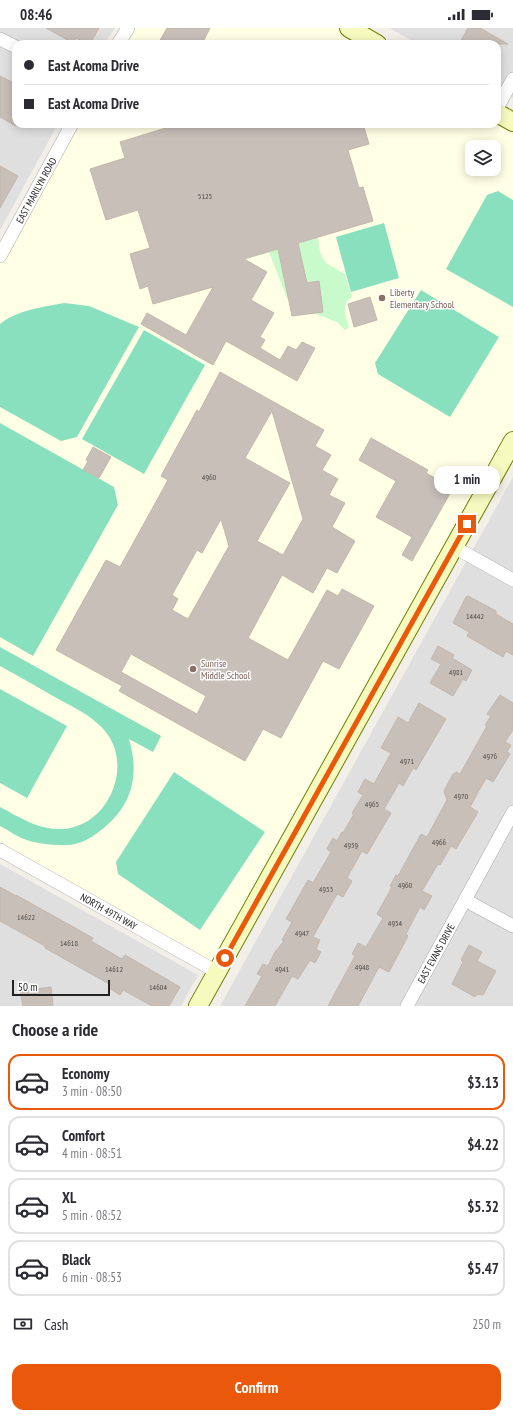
<!DOCTYPE html>
<html lang="en">
<head>
<meta charset="utf-8">
<style>
	body { margin:0; font-family:"PT Sans Narrow",sans-serif; background:#f2f2f3; color:#2b2b33; height:100vh; display:flex; flex-direction:column; font-size:15px; white-space:nowrap }
	* { box-sizing:border-box; margin:0 }
	p { font-size:13px; color:#7c7c81 }
	.icon { flex:none; width:22px; height:22px; fill:none; stroke:currentColor; stroke-width:2; stroke-linecap:round; stroke-linejoin:round }
	.map { position:relative; height:978px; overflow:hidden }
	.sheet { display:flex; flex-direction:column; background:#fff; flex:1 }
	.sheet>* { flex:none }
	.guide { position:absolute; left:12px; top:12px; width:489px; height:88px; border-radius:12px; box-shadow:0 2px 10px #0003; display:grid; align-content:center; height:88px; padding:0 12px; background:#fff }
	.fabs { position:absolute; left:465px; top:112px; display:grid; gap:8px }
	.fabs a { display:grid; place-items:center; width:36px; height:36px; border-radius:8px; background:#fff; box-shadow:0 2px 10px #0003; font-size:20px }
	.scale { position:absolute; left:12px; bottom:10px; width:98px; box-sizing:border-box; padding-left:4px; border:2px solid #222; border-top:0; font-size:11px; line-height:14px; white-space:nowrap; color:#222; -webkit-text-stroke:3px #fff; paint-order:stroke }
	.end { position:absolute; width:18px; height:18px; margin:-9px; border:5px solid #ea580c; background:#fff; box-shadow:0 0 0 2px #fff }
	.from { border-radius:50% }
	.bubble { position:absolute; height:28px; border-radius:12px; background:#fff; box-shadow:0 2px 10px #0003; font-size:13px; font-weight:800; line-height:28px; text-align:center }
	.guide b { display:flex; align-items:center; gap:14px; height:38px; font-size:15px }
	.guide b+b { border-top:1px solid #e1e1e2 }
	.guide i { width:10px; height:10px; background:#2b2b33 }
	ul { padding:0; list-style:none }
	li { display:flex; align-items:center; gap:12px; height:56px; margin:0 8px 6px; padding:0 4px; border:2px solid #e1e1e2; border-radius:12px }
	li div { flex:1 }
	li b { display:block; font-size:15px }
	li em { font-style:normal; font-weight:800 }
	li.selected { border-color:#ea580c }
	li>.icon { width:36px; height:36px; stroke-width:1.5 }
	h2 { padding:0 12px; font-size:18px; line-height:48px }
	.pay { display:flex; align-items:center; gap:10px; height:44px; padding:0 12px; font-size:15px }
	.pay p { margin-inline-start:auto }
	.button { display:flex; gap:8px; margin-top:auto; padding:8px 12px }
	.button a { flex:1; height:46px; border-radius:12px; background:#ea580c; color:#fff; font-size:16px; font-weight:800; line-height:46px; text-align:center }
	.status { display:flex; justify-content:space-between; align-items:center; height:28px; padding:0 20px; background:#fff; direction:ltr }
	.status svg { height:11px; fill:currentColor }
	.map>svg:first-child { display:block }
</style>
</head>
<body>
<div class="status"><b>08:46</b><svg viewBox="0 0 49 12"><path d="M0 12V9h3v3zM5 12V6h3v6zM10 12V3h3v9zM15 12V0h3v12zM26 1h20v11H26zM47 4h2v5h-2z"/></svg></div>
<div class="map">
<svg width="513" height="978" viewBox="0 0 513 978">
	<rect width="100%" height="100%" fill="#f2efe9"/>
	<path fill="#e0dfdf" d="M0 0H115L104 16H16V96H58L0 202Z
		M389 0H513V70L497 61V16H418Z
		M513 449V978H220Z
		M0 836 198 947 181 978H0Z"/>
	<path fill="#ffffe5" fill-rule="evenodd" d="M128 0H349L377 16H118Z
		M497 85 513 94V413L217 944 0 822V228L72 96H497ZM472 119H494V141H472Z"/>
	<path fill="#c8facc" d="M318 209C321 236 323 233 345 246L352 269C340 277 346 288 349 300L345 302 337 294 298 279 287 270 269 224Z"/>
	<path fill="#88e0be" d="M498 163 513 172V279L446 241 487 167Z
		M384 195 399 250 351 264 336 209Z
		M421 262 499 309 450 389 378 346 375 335Z
		M64 275 89 278 139 299 77 409 61 413 0 379V296C17 282 43 279 64 275Z
		M144 302 205 337 144 446 82 411Z
		M0 395 114 459 118 477 33 628 0 609Z
		M0 619 161 708 153 724 129 711C140 748 132 779 100 803 91 810 79 817 67 817 57 818 33 815 24 811 16 808 8 802 0 798V779C19 789 37 801 59 801 105 802 133 743 108 707 95 688 72 679 53 668 36 658 18 648 0 638Z
		M0 661 67 698 27 770 0 755Z
		M174 744 265 804 200 902 118 846 116 834Z"/>
	<path fill="#c7bfb8" stroke="#c4b6ab" fill-rule="evenodd" d="M46 0H99L90 16H86L76 10 73 15Z
		M167 0H210L202 16H158Z
		M468 0H480L508 16H459Z
		M0 48 16 56V98L0 89Z
		M179 96H363L369 116 348 122 359 160 363 159 373 193 298 215 307 255 319 253 323 284 292 288 278 221 244 231 267 244 251 272 274 285 260 309 265 312 260 320 280 332 288 318 296 322 302 314 315 320 297 353 226 313 213 337 141 296 147 285 186 307 213 259 153 276 148 258 140 261 130 226 150 220 138 182 106 192 90 141 125 130 120 114Z
		M0 138 18 148 0 180Z
		M370 269 377 292 354 299 348 276Z
		M220 344 324 402 315 418 331 427 322 442 338 451 329 467 345 475 332 499 355 513 337 545 327 540 313 565 282 547 248 610 288 632 327 562 338 568 342 561 374 578 339 641 323 633 281 710 263 701 245 733 119 663 122 658 56 622 106 532 120 539 168 452 161 448 197 382 199 384ZM272 383 303 491 283 527 257 513 290 455 245 430ZM221 491 229 518 188 591 172 582 178 571 172 567 197 522 202 525ZM131 626 206 668 197 686 121 644Z
		M371 410 428 442 426 445 453 460 412 533 402 527 412 509 376 489 396 453 359 432Z
		M93 419 111 429 99 450 83 442 88 433 86 432Z
		M468 568 496 583V586L513 596V627L506 623 503 629 467 608 469 604 453 595 466 569Z
		M438 618 454 627 452 630 472 642 466 653 463 651 453 668 430 655 441 636 431 631Z
		M500 667 513 675V702L505 714 511 717 507 724 510 726 493 754 486 750 470 779 478 784 471 796 456 821 451 818 440 837 438 836 422 863 432 868 424 882 420 879 406 906 408 908 389 944 379 939 358 978H328L355 928 352 926 358 915 366 919 383 890 377 886 392 859 390 858 396 847 398 848 421 806 427 809 447 772 444 763 453 746H454L456 744 460 746 487 698 485 697 491 688 487 686Z
		M419 675 446 691 416 742 413 740 403 758 399 755 384 781 391 785 367 826 362 823 347 850 352 853 343 869 337 866 313 909 320 912 316 921 321 924 315 935 310 932 298 951 292 948 275 978H245L262 948 257 946 263 936 268 938 275 924 284 913 282 912 292 894 286 891 308 852 313 855 331 824 327 821 333 810 337 813 342 804 343 805 354 786 352 785 363 767 358 764 365 751 374 756 391 725 381 720 398 689 408 695Z
		M0 859 16 868V867L93 910 91 913 122 931 125 927 180 959 169 978H152L123 962 120 967 109 960 111 957 45 920V918L0 893Z
		M469 917 482 924 477 933 496 943 483 967 477 966 475 969 452 956 463 934 461 932Z
		M51 959 53 978H23L20 963Z"/>
	<g fill="none" stroke-linecap="round" stroke-linejoin="round">
		<g stroke="#a9a9a9" stroke-width="14">
			<g id="street">
				<path d="M0 11 16 19"/>
				<path d="M118 16 128 0"/>
				<path d="M497 80 513 51"/>
				<path id="s1" d="M0 228 72 96"/>
				<path d="M454 519 513 552"/>
				<path id="s2" d="M0 822 217 944"/>
				<path d="M465 872 513 898"/>
				<path id="s3" d="M407 978 513 784"/>
			</g>
		</g>
		<g stroke="#707d05" stroke-width="20">
			<path id="secondary" d="M349 0 377 16
				M497 85 513 94
				M198 978 513 413"/>
		</g>
		<use href="#street" stroke="#fff" stroke-width="13"/>
		<use href="#secondary" stroke="#f7fabf" stroke-width="18"/>
	</g>
	<g fill="none" stroke-linecap="round" stroke-linejoin="round">
		<path stroke="#ea580c" stroke-width="5" d="M225 930 467 496"/>
	</g>
	<g fill="#8d6e63" stroke="#fff" stroke-width="1.5">
		<circle cx="382" cy="270" r="4"/>
		<circle cx="193" cy="641" r="4"/>
	</g>
	<g text-anchor="middle" stroke-width="3" stroke-linejoin="round" paint-order="stroke">
		<g font-size="8" fill="#4b4948">
			<text x="205" y="171">5125</text>
			<text x="209" y="452">4960</text>
			<text x="475" y="591">14442</text>
			<text x="456" y="647">4981</text>
			<text x="490" y="731">4976</text>
			<text x="407" y="736">4971</text>
			<text x="461" y="771">4970</text>
			<text x="372" y="779">4965</text>
			<text x="439" y="817">4966</text>
			<text x="351" y="820">4959</text>
			<text x="405" y="860">4960</text>
			<text x="326" y="864">4953</text>
			<text x="26" y="892">14622</text>
			<text x="395" y="898">4954</text>
			<text x="302" y="908">4947</text>
			<text x="69" y="918">14618</text>
			<text x="362" y="942">4948</text>
			<text x="114" y="944">14612</text>
			<text x="282" y="944">4941</text>
			<text x="158" y="962">14604</text>
		</g>
		<g font-size="10" fill="#222" stroke="#fff">
			<text dy="4" stroke="none"><textPath href="#s1" startOffset="75">EAST MARILYN ROAD</textPath></text>
			<text dy="4" stroke="none"><textPath href="#s2" startOffset="125">NORTH 49TH WAY</textPath></text>
			<text dy="4" stroke="none"><textPath href="#s3" startOffset="60">EAST EVANS DRIVE</textPath></text>
		</g>
		<g font-size="10" fill="#785e54" stroke="#fff" text-anchor="start">
			<text x="390" y="268">Liberty<tspan x="390" dy="12">Elementary School</tspan></text>
			<text x="201" y="639">Sunrise<tspan x="201" dy="12">Middle School</tspan></text>
		</g>
	</g>
</svg>
<div class="fabs">
<a><svg class="icon" aria-label="layers" viewBox="0 0 24 24"><path d="M12 4l9 5-9 5-9-5zM3 14l9 5 9-5"/></svg></a>
</div>
<div class="scale">50 m</div>
<i class="end from" style="left:225px;top:930px"></i>
<i class="end" style="left:467px;top:496px"></i>
<div class="bubble" style="left:434px;top:438px;width:66px">1 min</div>
<div class="guide">
<b><i class="from"></i>East Acoma Drive</b>
<b><i></i>East Acoma Drive</b>
</div>
</div>
<section class="sheet">
<h2>Choose a ride</h2>
<ul>
<li class="selected"><svg class="icon" aria-label="car" viewBox="0 0 24 24"><path d="M5 17H2v-5l4-1 3-4h7l3 4 3 1v5h-3M9 17h6M6 11h13"/><circle cx="7" cy="17" r="2"/><circle cx="17" cy="17" r="2"/></svg><div><b>Economy</b><p>3 min · 08:50</p></div><em>$3.13</em></li>
<li><svg class="icon" aria-label="car" viewBox="0 0 24 24"><path d="M5 17H2v-5l4-1 3-4h7l3 4 3 1v5h-3M9 17h6M6 11h13"/><circle cx="7" cy="17" r="2"/><circle cx="17" cy="17" r="2"/></svg><div><b>Comfort</b><p>4 min · 08:51</p></div><em>$4.22</em></li>
<li><svg class="icon" aria-label="car" viewBox="0 0 24 24"><path d="M5 17H2v-5l4-1 3-4h7l3 4 3 1v5h-3M9 17h6M6 11h13"/><circle cx="7" cy="17" r="2"/><circle cx="17" cy="17" r="2"/></svg><div><b>XL</b><p>5 min · 08:52</p></div><em>$5.32</em></li>
<li><svg class="icon" aria-label="car" viewBox="0 0 24 24"><path d="M5 17H2v-5l4-1 3-4h7l3 4 3 1v5h-3M9 17h6M6 11h13"/><circle cx="7" cy="17" r="2"/><circle cx="17" cy="17" r="2"/></svg><div><b>Black</b><p>6 min · 08:53</p></div><em>$5.47</em></li>
</ul>
<div class="pay"><svg class="icon" aria-label="cash" viewBox="0 0 24 24"><path d="M3 7h18v10H3z"/><circle cx="12" cy="12" r="2"/></svg>Cash<p>250 m</p></div>
<div class="button"><a>Confirm</a></div>
</section>
</body>
</html>
